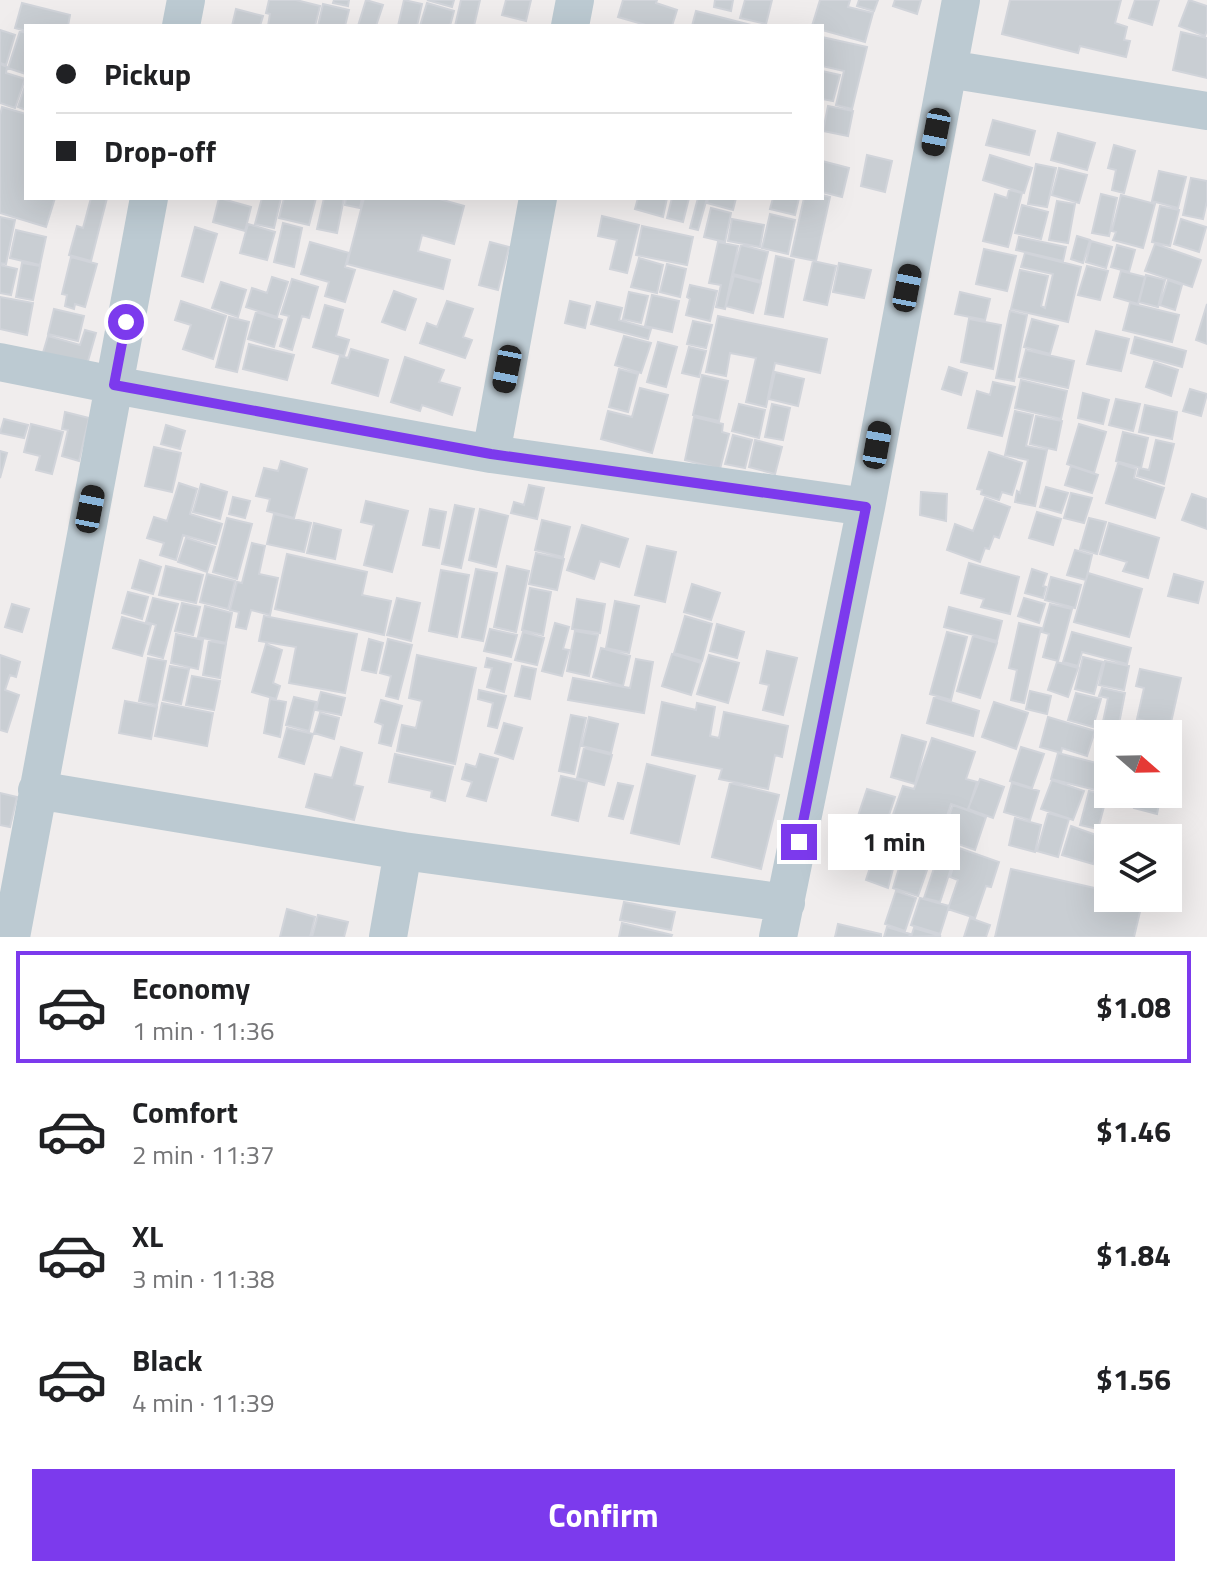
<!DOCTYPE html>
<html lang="en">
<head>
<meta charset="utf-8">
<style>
	body { margin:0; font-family:"Titillium Web",sans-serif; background:#f2f2f2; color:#202124; height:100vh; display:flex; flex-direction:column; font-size:30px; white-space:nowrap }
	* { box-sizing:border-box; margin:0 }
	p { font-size:26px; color:#757577 }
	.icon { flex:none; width:44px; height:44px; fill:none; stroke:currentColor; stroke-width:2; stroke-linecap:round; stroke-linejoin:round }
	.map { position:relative; height:937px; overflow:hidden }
	.side { display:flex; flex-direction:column; background:#fff; flex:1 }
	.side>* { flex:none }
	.guide { position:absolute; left:24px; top:24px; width:800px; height:176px; border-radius:0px; box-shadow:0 8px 32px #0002; display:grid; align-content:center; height:176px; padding:0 32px; background:#fff }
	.needle { width:52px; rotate:110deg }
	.tools { position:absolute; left:1094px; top:720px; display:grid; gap:16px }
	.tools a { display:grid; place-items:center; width:88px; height:88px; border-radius:0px; background:#fff; box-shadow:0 8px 32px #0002; font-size:40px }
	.end { position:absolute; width:36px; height:36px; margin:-18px; border:10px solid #7c3aed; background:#fff; box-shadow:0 0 0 4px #fff }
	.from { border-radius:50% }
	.bubble { position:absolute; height:56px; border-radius:0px; background:#fff; box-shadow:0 8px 32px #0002; font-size:26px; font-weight:700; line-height:56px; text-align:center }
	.car { position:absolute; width:24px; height:48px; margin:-24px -12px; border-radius:10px; box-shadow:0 0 6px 2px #0007; background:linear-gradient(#222 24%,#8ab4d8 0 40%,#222 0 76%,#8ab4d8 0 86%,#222 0) }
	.guide b { display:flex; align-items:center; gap:28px; height:76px; font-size:30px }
	.guide b+b { border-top:2px solid #e0e0e0 }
	.guide i { width:20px; height:20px; background:#202124 }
	ul { padding:14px 0 0; list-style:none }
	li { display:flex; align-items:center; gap:24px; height:112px; margin:0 16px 12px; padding:0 16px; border:4px solid transparent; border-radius:0px }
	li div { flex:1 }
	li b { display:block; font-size:30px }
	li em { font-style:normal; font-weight:700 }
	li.selected { border-color:#7c3aed }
	li>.icon { width:72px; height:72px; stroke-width:1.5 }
	.action { display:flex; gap:16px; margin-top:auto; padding:16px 32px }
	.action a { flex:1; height:92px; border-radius:0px; background:#7c3aed; color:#fff; font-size:32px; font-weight:700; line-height:92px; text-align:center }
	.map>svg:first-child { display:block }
</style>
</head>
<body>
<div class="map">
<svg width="1207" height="937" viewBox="0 0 1207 937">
	<rect width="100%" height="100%" fill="#f0eded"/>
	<path fill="#c9ced3" stroke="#d1d4da" stroke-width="2" d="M269 0H296L320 6 315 26H268L270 14 266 13Z
		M334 0H349L348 6 333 3Z
		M366 0 383 5 376 26H358Z
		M404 0 422 4 417 26H398Z
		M427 0H454L452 7Z
		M461 0H480L474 26H455Z
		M506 0H531L526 21 502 15Z
		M623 0H657L656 3 677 10 672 26H649L618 17Z
		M715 0H733L731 11 714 7Z
		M745 0H772L766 24 740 18Z
		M820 0H850L848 7 873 13 865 42 822 30V26H812Z
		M859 0H878L874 11 857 6Z
		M895 0H921L917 14 893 6Z
		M1010 0H1121L1115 23 1127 27 1124 40 1130 41 1126 57 1080 46 1078 53 1002 34Z
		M1135 0H1159L1152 25 1129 18Z
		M1189 0 1207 6V30L1205 36 1179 26Z
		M22 3 70 15 68 26H26V31L15 28Z
		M427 3 454 11 450 26H420Z
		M323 4 349 10 345 26H318Z
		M236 9 263 16 260 26H232Z
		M696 11 755 26H692Z
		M0 30 15 35 6 65 0 63Z
		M20 31 26 33V74L8 68Z
		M1181 32 1207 38V78L1173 70Z
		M822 37 867 47 852 109 836 105 844 71 822 66Z
		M0 64 7 67 6 73 25 79 15 108 0 103Z
		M822 71 840 75 833 101 822 99Z
		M26 83V110L18 107Z
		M828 106 853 111 848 136 823 131Z
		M2 107 26 114V198H55L46 227 0 213V115Z
		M993 120 1035 131 1029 155 986 145Z
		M1058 133 1095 143 1087 170 1051 160Z
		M1114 145 1135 151 1124 193 1112 190 1116 170 1108 168Z
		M867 155 892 161 885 192 861 186Z
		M990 155 1032 168 1024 193 983 180Z
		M822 161 849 168 842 197 822 192Z
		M1036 164 1056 168 1047 207 1028 204Z
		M1059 168 1087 175 1079 203 1052 195Z
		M1159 171 1186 177 1178 208 1152 201Z
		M1191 178 1207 181V201L1203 219 1183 215Z
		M1009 190 1022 193 1008 247 983 241 995 194 1007 198Z
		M1101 194 1117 198 1109 236 1092 233Z
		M822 195 830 197 816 261 791 256 804 198H822Z
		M1121 195 1155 204 1143 248 1113 240 1116 232 1112 231Z
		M91 198H107L91 261 69 255 77 226 83 228Z
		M219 198 251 207 245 231 213 222Z
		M262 198H281L274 228 255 224Z
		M284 198H316L309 225 279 218Z
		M324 198H344L337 233 317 229Z
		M346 198H362L360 208 345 205Z
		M364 198H436L464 206 454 244 422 235 418 251 450 260 443 289 347 264Z
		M638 198H667L663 217 635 209Z
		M672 198H689L683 222 667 218Z
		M698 198H707L698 230 690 228Z
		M708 198H736L733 210 707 203Z
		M773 198H799L795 215 770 209Z
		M1057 201 1075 204 1068 243 1049 240Z
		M1022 205 1048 212 1041 239 1015 233Z
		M1160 206 1179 210 1170 246 1152 242Z
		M711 208 731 213 725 242 704 237Z
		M770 214 795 220 788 254 762 248Z
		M602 216 639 225 627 273 610 269 617 240 598 236Z
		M0 217 15 220 6 264 0 263Z
		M732 219 764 225 760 247 728 241Z
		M1181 219 1206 227 1199 252 1174 244Z
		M283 223 302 228 294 267 274 262Z
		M248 224 275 232 267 260 240 253Z
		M642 226 693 237 687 265 636 255Z
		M195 227 217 234 203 282 182 276Z
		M16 230 46 237 40 265 10 258Z
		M1077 236 1090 240 1083 263 1071 259Z
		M1019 237 1066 247 1063 261 1016 250Z
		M1091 241 1112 247 1106 268 1086 262Z
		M310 242 349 253 345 267 355 270 345 302 325 296 329 282 301 274Z
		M490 242 509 247 498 290 479 285Z
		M718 242 738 246 725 309 716 307 721 285 709 283Z
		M1155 244 1201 260 1192 287 1145 271Z
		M741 245 768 252 761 281 733 274Z
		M1117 245 1135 250 1129 272 1111 267Z
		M984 249 1016 256 1007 291 976 284Z
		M1025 253 1081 267 1068 322 1011 309 1020 270 1048 276 1041 306 1045 308 1053 274 1021 267Z
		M776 256 794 260 783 317 765 314Z
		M71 257 97 264 85 307 75 304 74 309 65 306 67 295 62 294Z
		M639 258 663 265 657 293 631 287Z
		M813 261 836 266 827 305 804 300Z
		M22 263 40 266 33 300 16 297Z
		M839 263 871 270 864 298 833 292Z
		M667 264 686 269 680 297 660 292Z
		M0 265 17 269 11 295 0 293Z
		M1087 266 1108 271 1100 300 1078 295Z
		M1121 271 1145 277 1138 304 1114 297Z
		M1146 275 1165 280 1158 307 1139 302Z
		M734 276 761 283 753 313 726 306Z
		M272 277 288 282 277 317 246 307 252 288 267 293Z
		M292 279 318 287 309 318 302 316 292 350 280 346 289 316 281 314Z
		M1168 280 1182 285 1175 310 1160 305Z
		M221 282 246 290 238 317 212 308Z
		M690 285 717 291 710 321 686 315 690 299 687 297Z
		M394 291 416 299 405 330 382 322Z
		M629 292 648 296 641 323 623 319Z
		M960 292 990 299 985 320 955 314Z
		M652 295 679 301 672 332 645 326Z
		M0 297 33 303 27 335 0 329Z
		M181 301 226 316 213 359 183 349 191 325 175 320Z
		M447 301 473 309 463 337 472 340 465 358 420 343 427 323 437 327Z
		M570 301 590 306 585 328 565 323Z
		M597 302 622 308 619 320 651 329 648 339 591 324Z
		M1130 303 1179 315 1172 342 1123 330Z
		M1207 304V344L1196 340Z
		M325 305 343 310 336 336 349 340 344 356 313 347Z
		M54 309 84 316 78 341 48 334Z
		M1010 311 1027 315 1014 381 996 378Z
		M256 312 282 320 274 347 248 339Z
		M718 316 827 339 820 373 775 363 766 407 746 402 756 358 730 353 726 376 706 372Z
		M229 317 249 322 237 372 216 367Z
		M969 319 1001 325 993 369 961 362Z
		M1032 319 1058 326 1050 354 1024 347Z
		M693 321 712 325 706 348 687 344Z
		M85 330 96 333 86 368 42 356 48 336 80 345Z
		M1096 331 1129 339 1121 371 1087 364Z
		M624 336 651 343 641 373 615 365Z
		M1135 337 1186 351 1182 367 1131 353Z
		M658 342 677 347 666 387 647 382Z
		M249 344 294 355 287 380 243 369Z
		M689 347 706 351 699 377 682 373Z
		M351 349 388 360 378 396 332 383 340 356 348 358Z
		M1026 350 1074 361 1068 388 1019 377Z
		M405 357 444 370 439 382 460 388 452 415 422 405 420 411 391 402Z
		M1154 362 1178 370 1171 396 1146 387Z
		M949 367 967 373 961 395 942 389Z
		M619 369 638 374 628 412 609 407Z
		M775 372 804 379 798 406 769 399Z
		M702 375 728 381 719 421 693 415Z
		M1021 380 1067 391 1061 419 1015 408Z
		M993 382 1015 387 1002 436 968 428 977 391 990 395Z
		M640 388 668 395 652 453 601 439 608 411 632 417Z
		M1190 389 1207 394 1201 416 1183 411Z
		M1083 393 1109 400 1103 424 1078 418Z
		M1116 399 1140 404 1133 431 1109 425Z
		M739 404 765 410 759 438 732 431Z
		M772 404 790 408 783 440 765 437Z
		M1145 405 1177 412 1172 439 1139 432Z
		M1015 411 1033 415 1026 446 1047 450 1035 506 1015 502 1017 491 1020 493 1028 460 1005 455Z
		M65 412 89 418 79 461 62 456 68 430 62 429Z
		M1036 416 1062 421 1056 450 1030 444Z
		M694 417 723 424 722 432 729 434 720 469 685 460Z
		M4 419 28 425 24 438 0 433Z
		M31 424 63 432 52 474 36 470 40 456 24 452Z
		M1079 424 1106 432 1094 473 1067 464Z
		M166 425 185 431 180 449 161 444Z
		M1123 432 1148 438 1141 468 1116 461Z
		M733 435 752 440 745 468 725 464Z
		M755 440 782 447 775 474 749 467Z
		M1156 440 1174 444 1164 484 1137 476 1139 468 1149 470Z
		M154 447 181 453 172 492 145 486Z
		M0 451 7 453 0 478Z
		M989 452 1022 463 1012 495 1002 492 999 500 981 494 982 490 977 489Z
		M281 461 307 469 294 518 267 511 270 499 256 496 264 468 278 471Z
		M1118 463 1136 469 1134 478 1164 488 1155 518 1106 503Z
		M1071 466 1098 475 1092 493 1065 485Z
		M179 483 197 489 190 514 222 524 216 544 183 535 176 560 160 555 164 543 147 538 154 517 167 521Z
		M201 484 227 492 220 519 193 512Z
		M529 485 544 488 537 519 511 513 514 502 524 505Z
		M1046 487 1068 493 1061 513 1040 507Z
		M921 492 947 494 946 521 920 515Z
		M1071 493 1092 498 1084 523 1064 518Z
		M1192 494 1207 499V529L1182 520Z
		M233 497 250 501 245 518 229 514Z
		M985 498 1010 507 999 538 994 536 989 549 985 548 980 562 947 550 955 524 973 531Z
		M366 501 408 511 392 572 364 565 374 525 361 522Z
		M455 505 474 509 461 568 442 564Z
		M430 509 446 512 439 548 423 545Z
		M480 509 508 516 496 567 469 560Z
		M1037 512 1061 519 1053 545 1029 538Z
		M274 514 311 523 304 552 267 544Z
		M227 518 252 524 237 579 213 572Z
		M1089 518 1106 522 1097 554 1080 549Z
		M542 520 570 527 563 557 535 550Z
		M314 523 341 530 335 559 307 553Z
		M1109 523 1159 538 1148 578 1123 571 1127 562 1100 554Z
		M582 525 628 539 619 567 600 561 594 579 567 570Z
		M186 538 215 547 207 572 178 562Z
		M252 543 265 546 259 574 278 578 270 615 251 610 246 629 236 627 239 612 230 610 237 582 242 583Z
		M647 546 676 552 665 602 635 595Z
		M1075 550 1092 555 1086 580 1067 575Z
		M536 553 564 559 557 590 529 584Z
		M287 554 367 572 362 595 391 601 384 635 275 609Z
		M140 560 161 567 153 594 132 588Z
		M969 563 1019 577 1010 614 981 607 984 599 961 593Z
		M166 566 203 575 196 603 159 595Z
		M507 566 529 571 516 632 494 627Z
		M476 569 497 573 483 641 462 637Z
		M1032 569 1047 574 1043 586 1046 587 1043 598 1025 593Z
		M441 570 469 575 457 637 429 631Z
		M1088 573 1142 589 1129 637 1074 622Z
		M207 574 235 581 228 609 200 602Z
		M1174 574 1203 582 1198 603 1168 596Z
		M1051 577 1081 585 1075 608 1045 600Z
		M692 584 720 593 711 620 684 612Z
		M530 588 551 592 543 635 522 630Z
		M128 592 148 597 142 619 122 613Z
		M153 598 178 604 163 658 148 654 156 625 146 622Z
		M397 598 420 603 411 641 387 635Z
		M1024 598 1045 604 1039 623 1018 616Z
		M577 599 605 604 600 633 572 629Z
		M615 601 639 606 629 653 606 648Z
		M182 603 200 607 193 635 175 631Z
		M12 604 29 609 22 632 5 627Z
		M1050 604 1072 609 1058 661 1043 657 1049 634 1042 632Z
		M205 606 232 613 226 643 198 637Z
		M949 607 1002 621 997 641 944 627Z
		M264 616 357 634 345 693 289 683 296 647 259 641Z
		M685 616 712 624 702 661 674 653Z
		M122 617 151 625 142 656 113 648Z
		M555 623 569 627 563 649 569 650 562 676 542 671Z
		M1019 623 1041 628 1024 703 1011 700 1017 670 1009 668Z
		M717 624 744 632 737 658 710 651Z
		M490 629 517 635 511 657 484 651Z
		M575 631 598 635 589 676 567 671Z
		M523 632 544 638 537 665 515 660Z
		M947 632 967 637 951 700 930 694Z
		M1072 632 1131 648 1127 664 1082 652 1078 666 1063 662Z
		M176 634 203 640 198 669 171 663Z
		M973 636 997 643 980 698 957 691Z
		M369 639 383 643 376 673 362 670Z
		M388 639 412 645 398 699 386 696 391 676 380 673Z
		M209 641 226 644 220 678 203 675Z
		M266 644 282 650 273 683 280 686 276 699 252 692Z
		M601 648 630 656 623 686 593 677Z
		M767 651 797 658 783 715 763 710 769 685 760 683Z
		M672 654 701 663 691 695 662 686Z
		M0 655 20 662 16 677 10 675 5 690 19 695 7 732 0 730Z
		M417 655 476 668 455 764 397 751 402 725 416 728 422 701 409 698Z
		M709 655 739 663 728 703 697 694Z
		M1083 657 1103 662 1094 694 1075 689Z
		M148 658 166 661 157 705 139 701Z
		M487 658 511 664 504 692 487 687 492 668 485 667Z
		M636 659 653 662 644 713 568 700 573 678 630 688Z
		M1105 661 1129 666 1124 690 1099 685Z
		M1057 662 1078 668 1068 697 1048 690Z
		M170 666 189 669 181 704 163 700Z
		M522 666 536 669 530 699 515 696Z
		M1140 669 1181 678 1170 727 1137 719 1144 688 1136 686Z
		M192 676 220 681 214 710 186 705Z
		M1102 688 1125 693 1117 734H1108V757L1096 755 1108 698 1099 696Z
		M479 690 506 696 497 728 488 726 493 703 478 699Z
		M1030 691 1051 696 1047 714 1026 709Z
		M321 692 345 698 341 715 316 710Z
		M1076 693 1101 699 1093 727 1068 720Z
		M294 697 316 702 309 731 286 725Z
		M934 697 979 711 973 736 927 723Z
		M270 699 286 702 280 737 264 733Z
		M381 700 402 706 391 746 379 743 383 725 375 722Z
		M125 701 157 707 151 739 119 733Z
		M662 702 696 710 697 703 715 707 710 736 719 738 724 712 788 726 782 757 775 755 768 789 719 779 722 769 652 755Z
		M994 702 1028 713 1016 749 982 737Z
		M162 703 213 713 207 746 155 736Z
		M320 713 339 718 334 739 314 733Z
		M571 715 586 718 574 774 559 771Z
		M589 717 618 724 611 753 582 746Z
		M1048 717 1095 731 1087 756 1062 748 1061 753 1040 747Z
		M504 723 522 728 513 759 495 753Z
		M1142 726 1167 734H1140Z
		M287 728 313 734 304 764 279 757Z
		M1168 734 1178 738 1169 769H1168Z
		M902 735 926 742 915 784 891 777Z
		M932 738 975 752 966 779 977 782 968 810 951 804 938 843 889 826 903 786 914 789Z
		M341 747 362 753 354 785 363 787 354 820 306 807 315 774 332 778Z
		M1021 747 1044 754 1032 788 1010 781Z
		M584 748 612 755 604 785 577 778Z
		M1058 753 1108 766V778L1104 792 1051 779Z
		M395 754 453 767 445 801 431 797 432 791 389 782Z
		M480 754 498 759 486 801 467 796 472 782 462 779 466 764 476 767Z
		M647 764 695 776 679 844 631 833Z
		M561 776 587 782 578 821 552 815Z
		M980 779 1004 787 993 818 968 809Z
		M1052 780 1084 791 1073 820 1041 809Z
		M618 783 633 786 623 819 609 816Z
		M730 783 779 795 761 869 712 857Z
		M1012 783 1039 791 1030 820 1004 812Z
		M867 789 895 797 881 839 853 831Z
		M1089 791 1107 795 1098 829 1080 825Z
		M0 793 17 797 10 827 0 825Z
		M1137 794H1161L1157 814 1134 808Z
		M953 805 986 817 975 850 941 838Z
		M1048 813 1069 819 1058 857 1037 851Z
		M1015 818 1041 825 1035 852 1009 845Z
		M1071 826 1102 837 1093 864 1062 855Z
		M1134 828 1157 836 1156 838H1131Z
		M903 835 956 853 940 902 924 898 934 868 896 855Z
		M879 840 899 846 888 888 866 880Z
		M959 848 999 862 991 887 986 886 975 918 948 909 958 880 950 877Z
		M902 858 928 867 918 896 893 888Z
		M1011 869 1108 891V898L1143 899 1134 937H995Z
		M896 891 916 898 905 931 885 924Z
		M920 898 949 906 940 934 911 925Z
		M624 902 675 912 671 930 620 920Z
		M287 909 315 917 310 937H280Z
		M318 915 348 922 344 937H312Z
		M970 918 990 925 986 937H964Z
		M622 923 672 935 671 937H619Z
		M838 924 881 934V937H835Z
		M887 927 910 934 909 937H884Z
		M914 928 941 936 911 937Z"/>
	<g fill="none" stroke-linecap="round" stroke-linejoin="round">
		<path stroke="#bccad2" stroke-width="38" d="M181 26 186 0
			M570 26 575 0
			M948 69 1207 111
			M0 362 114 385 491 454 866 507
			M491 454 538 198
			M37 790 403 851 786 903
			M11 937 149 198
			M388 937 403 851
			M778 937 866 507 961 0"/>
	</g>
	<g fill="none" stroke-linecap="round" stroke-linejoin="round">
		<path stroke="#7c3aed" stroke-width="10" d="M126 322 114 385 491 454 866 507 799 842"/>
	</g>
</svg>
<div class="tools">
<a><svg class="needle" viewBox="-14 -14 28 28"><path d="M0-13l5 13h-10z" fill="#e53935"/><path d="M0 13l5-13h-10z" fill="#757577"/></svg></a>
<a><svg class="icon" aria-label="layers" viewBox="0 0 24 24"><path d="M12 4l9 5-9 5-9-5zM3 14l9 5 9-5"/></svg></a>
</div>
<i class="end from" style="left:126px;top:322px"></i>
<i class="end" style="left:799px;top:842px"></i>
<div class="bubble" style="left:828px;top:814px;width:132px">1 min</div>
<i class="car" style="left:936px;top:132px;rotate:191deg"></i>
<i class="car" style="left:907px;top:288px;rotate:11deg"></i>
<i class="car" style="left:507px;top:369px;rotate:191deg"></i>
<i class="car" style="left:877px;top:445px;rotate:10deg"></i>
<i class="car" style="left:90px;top:509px;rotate:11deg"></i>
<div class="guide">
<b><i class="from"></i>Pickup</b>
<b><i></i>Drop-off</b>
</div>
</div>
<section class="side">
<ul>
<li class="selected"><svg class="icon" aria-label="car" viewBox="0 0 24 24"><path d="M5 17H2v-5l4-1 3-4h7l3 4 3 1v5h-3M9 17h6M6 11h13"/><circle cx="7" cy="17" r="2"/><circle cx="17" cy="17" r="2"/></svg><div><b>Economy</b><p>1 min · 11:36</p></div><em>$1.08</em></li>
<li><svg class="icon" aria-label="car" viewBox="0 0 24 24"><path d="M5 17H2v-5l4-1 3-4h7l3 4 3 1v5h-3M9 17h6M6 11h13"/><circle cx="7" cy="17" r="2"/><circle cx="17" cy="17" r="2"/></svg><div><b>Comfort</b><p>2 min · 11:37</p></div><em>$1.46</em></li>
<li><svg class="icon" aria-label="car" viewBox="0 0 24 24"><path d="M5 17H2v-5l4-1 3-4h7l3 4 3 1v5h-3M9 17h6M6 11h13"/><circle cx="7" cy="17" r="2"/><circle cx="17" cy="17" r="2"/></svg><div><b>XL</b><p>3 min · 11:38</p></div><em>$1.84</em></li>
<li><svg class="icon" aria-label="car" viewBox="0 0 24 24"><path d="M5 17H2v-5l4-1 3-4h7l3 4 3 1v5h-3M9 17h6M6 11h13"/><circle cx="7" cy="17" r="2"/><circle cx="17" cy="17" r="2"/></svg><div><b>Black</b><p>4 min · 11:39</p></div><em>$1.56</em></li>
</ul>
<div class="action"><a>Confirm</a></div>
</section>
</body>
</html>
